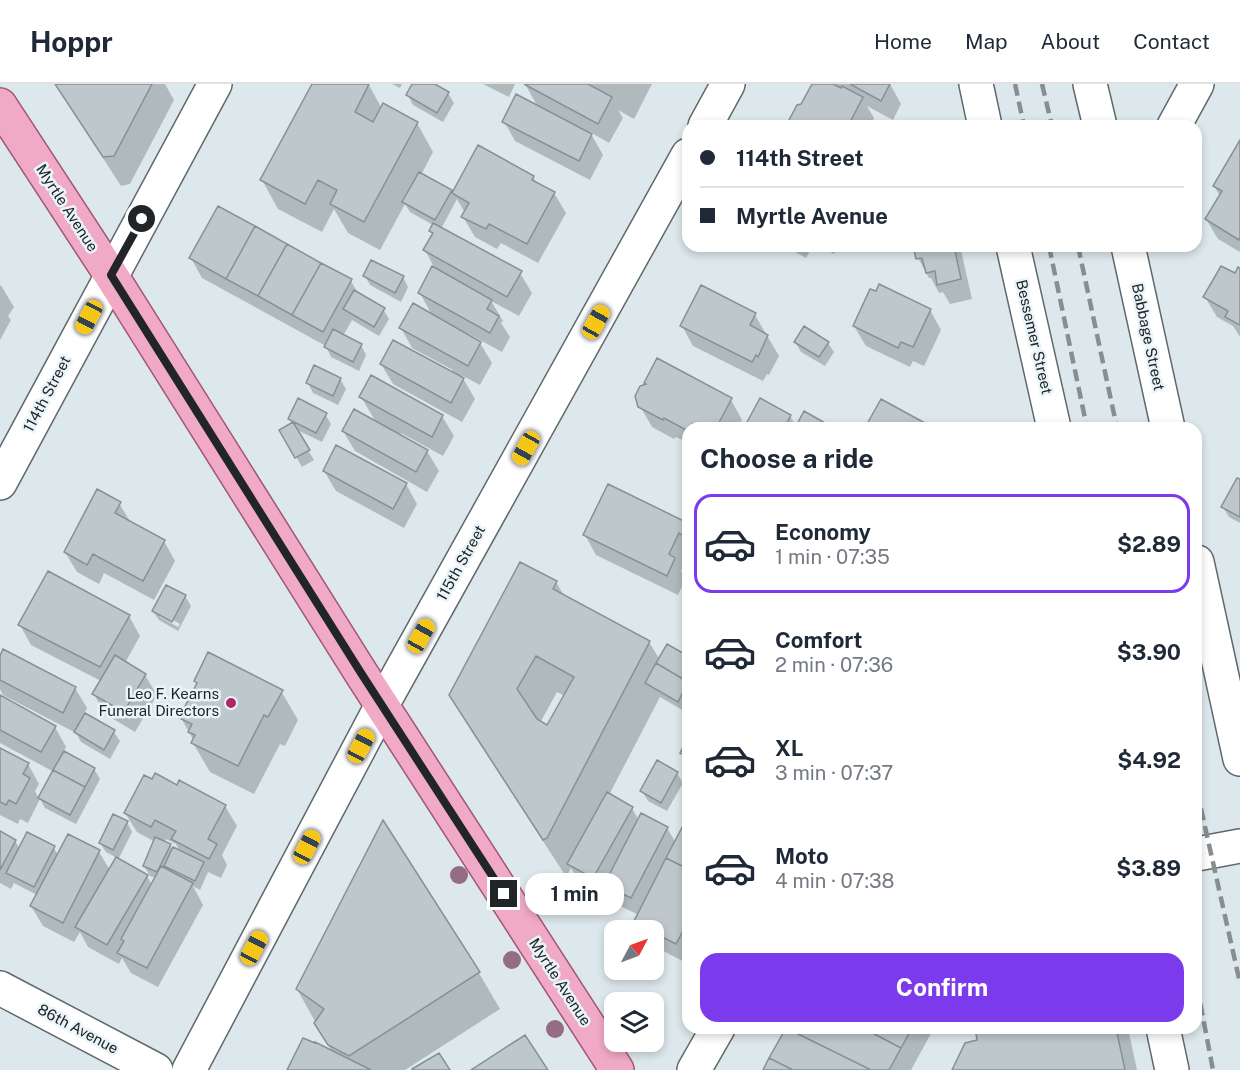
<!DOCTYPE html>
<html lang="en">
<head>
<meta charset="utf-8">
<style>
	body { margin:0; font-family:"Public Sans",sans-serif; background:#f6f6f7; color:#1f2937; height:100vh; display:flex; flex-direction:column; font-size:22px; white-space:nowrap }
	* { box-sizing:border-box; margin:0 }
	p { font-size:20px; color:#747a83 }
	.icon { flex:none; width:33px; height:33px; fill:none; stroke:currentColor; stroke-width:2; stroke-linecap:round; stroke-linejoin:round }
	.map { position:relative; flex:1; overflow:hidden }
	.side { position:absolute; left:682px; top:338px; width:520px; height:612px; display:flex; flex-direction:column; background:#fff; border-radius:18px; box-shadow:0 3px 9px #0003 }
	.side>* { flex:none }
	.guide { position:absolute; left:682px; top:36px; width:520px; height:132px; border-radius:18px; box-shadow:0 3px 9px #0003; display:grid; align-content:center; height:132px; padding:0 18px; background:#fff }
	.needle { width:39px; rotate:49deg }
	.controls { position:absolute; left:604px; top:836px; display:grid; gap:12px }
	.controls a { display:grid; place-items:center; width:60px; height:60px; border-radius:12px; background:#fff; box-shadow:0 3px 9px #0003; font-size:30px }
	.end { position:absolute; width:27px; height:27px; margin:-14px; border:8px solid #212527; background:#fff; box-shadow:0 0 0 3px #fff }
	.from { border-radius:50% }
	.bubble { position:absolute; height:42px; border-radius:18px; background:#fff; box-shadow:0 3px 9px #0003; font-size:20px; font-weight:700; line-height:42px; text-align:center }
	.car { position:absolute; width:18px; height:36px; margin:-18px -9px; border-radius:8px; box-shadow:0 0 4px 2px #0007; background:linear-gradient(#f5c518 24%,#345 0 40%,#f5c518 0 76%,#345 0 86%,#f5c518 0) }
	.guide b { display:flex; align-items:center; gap:21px; height:57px; font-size:22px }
	.guide b+b { border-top:2px solid #e0e1e3 }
	.guide i { width:15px; height:15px; background:#1f2937 }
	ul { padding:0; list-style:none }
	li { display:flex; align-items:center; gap:18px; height:99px; margin:0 12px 9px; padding:0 6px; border:3px solid transparent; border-radius:18px }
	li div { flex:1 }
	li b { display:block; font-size:22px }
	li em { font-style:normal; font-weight:700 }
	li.selected { border-color:#7c3aed }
	li>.icon { width:54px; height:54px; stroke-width:1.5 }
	h2 { padding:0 18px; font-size:27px; line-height:72px }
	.primary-button { display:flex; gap:12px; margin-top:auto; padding:12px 18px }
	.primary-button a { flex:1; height:69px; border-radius:18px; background:#7c3aed; color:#fff; font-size:24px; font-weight:700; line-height:69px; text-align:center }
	header { display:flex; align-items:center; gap:36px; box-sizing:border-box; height:84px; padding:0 30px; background:#fff; border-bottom:2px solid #e0e1e3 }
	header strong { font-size:28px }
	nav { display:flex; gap:33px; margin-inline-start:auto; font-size:21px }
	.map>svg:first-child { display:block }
</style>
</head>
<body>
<header>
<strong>Hoppr</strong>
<nav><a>Home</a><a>Map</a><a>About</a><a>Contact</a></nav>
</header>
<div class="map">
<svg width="1240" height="986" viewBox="0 0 1240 986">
	<rect width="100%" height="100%" fill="#dde8ec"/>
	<path fill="#0003" fill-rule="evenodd" d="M55 0H165L174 16 130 100 121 102Z
		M314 0H366L369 1 382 25 417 39 433 68 421 91 451 107 453 110 479 63 533 93 538 101 554 109 566 129 538 179 501 159 497 165 475 153 463 133 465 129 457 115 441 145 520 189 532 209 519 232 491 217 503 237 501 239 510 253 502 268 469 250 467 252 480 259 492 279 480 301 461 291 475 315 462 338 393 300 381 280 451 289 453 286 412 264 401 244 433 233 420 209 436 187 425 166 433 151 431 146 433 141 410 128 405 120 380 166 348 149 334 125 322 148 278 125 262 96Z
		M392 0H402L400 4Z
		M414 0H432L448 9 454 19 443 38 413 21 408 11Z
		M483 0H515L509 13Z
		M525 0H652L634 35 618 26 623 34 609 59 590 48 603 71 590 96 515 57 504 37 538 23Z
		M813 0H890L901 20 893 36 867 22 874 34 870 42H793L802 21Z
		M1240 59V168L1218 155 1206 135 1220 112 1214 102Z
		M218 124 351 197 359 211 383 225 389 235 379 252 352 236 343 252 361 261 366 271 359 287 331 273 326 262 202 194 191 174Z
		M784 162H813L806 174Z
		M819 162H838L834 170Z
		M915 162H960L972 215 950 220 943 208 939 209 931 194H929L918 174Z
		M1240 186V253L1233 242 1217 233 1205 213 1235 191Z
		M365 192 403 193 408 203 401 218 370 201Z
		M0 201 2 203 14 223 8 232 11 236 0 256Z
		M930 226 941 246 924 282 913 277 910 283 866 262 854 242Z
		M755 231 779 272 769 291 767 290 763 297 693 262 682 242Z
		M795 258 828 259 834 268 825 282 801 268Z
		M340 295 346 305 338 321 313 309 308 299Z
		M361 313 442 332 454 352 443 372 401 349 400 352 427 367 439 387 427 408 355 367 343 347 376 338Z
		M731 316 742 336 738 344H688V359L676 353 674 355 652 343 640 322Z
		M325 330 331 340 322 358 295 345 314 376 302 383 281 347 293 340 290 335Z
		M790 332 797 343 829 344H748Z
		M324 387 406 400 417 420 404 444 336 407Z
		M1240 397V439L1229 433 1223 423Z
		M119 419 131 439 164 457 175 477 154 516 104 489 99 500 77 488 65 468Z
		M687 440 688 443V471L681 487 686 495 678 511 596 471 585 451Z
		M556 498 565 513 649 558 660 576 668 562 688 574V619L684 627 660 613 609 711 632 724 639 737 667 744 676 759 688 735V880L654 862V846H639L635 839 639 831 618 821 609 806 605 813 580 800 571 784 568 790 565 791 472 648 451 611ZM557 608 565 612 548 643 540 639Z
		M185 512 191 522 178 547 159 536 153 527ZM160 529 180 540 178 543 160 533Z
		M129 532 140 552 125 579 145 591 157 611 135 648 105 630 94 610 101 597 31 561 20 541Z
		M0 575 75 604 87 624 84 630 114 648 120 657 110 675 81 658 76 649 3 611 0 605Z
		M196 597 281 607 298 636 285 662 280 660 254 710 210 688 193 659 194 657 181 634 198 601Z
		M0 613 55 643 66 663 63 668 94 685 100 695 76 740 45 724 40 715 28 739 20 735 18 740 0 731V666L28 680 39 700 35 707 39 715 54 688 0 659Z
		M688 656V688L684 681 687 677 682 669Z
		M677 689 683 699 667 727 648 717 642 707Z
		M177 703 225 722 237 742 222 771 227 781 221 794 208 788 200 806 193 802 203 821 158 903 131 889 122 874 119 880 88 863 80 848 74 858 43 842 31 822 37 811 14 799 11 805 0 799V749L15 757 20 765 53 763 58 771 68 752 99 768 110 786 117 774 106 768 100 759 127 738 132 748 118 776 147 792 152 801 156 794 150 792 144 782 155 758 137 748 125 729ZM166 755 176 760 180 768 173 767 170 761 164 759Z
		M384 739 479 889 500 925 405 986H289L332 968 297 905Z
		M787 944H934L911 986H765Z
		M982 944H1128L1137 986H954L979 957 978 950Z"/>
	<path fill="#bec8cc" stroke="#879195" stroke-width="1.5" fill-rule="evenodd" d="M55 0H152L114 72 103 73Z
		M312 0H369L355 28 373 38 383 19 418 38 364 138 330 120 337 106 318 96 305 120 260 96Z
		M412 0H435L449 8 437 29 406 11Z
		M524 0H588L612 13 598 40Z
		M812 0H833L841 4 842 2 863 13 848 42H791L789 36 797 21 801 20Z
		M850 0H890L881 17Z
		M516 10 592 50 579 77 502 38Z
		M1240 56V153L1239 156 1205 135 1222 107 1213 102Z
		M478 61 534 92 532 96 555 108 527 160 489 140 486 145 461 133 469 119 452 109Z
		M419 88 452 106 435 136 402 118Z
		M218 122 255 142 226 195 189 174Z
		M433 139 522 187 507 213 423 166 433 149 429 147Z
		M255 142 287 160 258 212 226 195Z
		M287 160 321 179 292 231 258 212Z
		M913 162H954L961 195 937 201 935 187 926 189 922 174 916 175Z
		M371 176 404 192 395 209 363 192Z
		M321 179 352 195 323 248 292 231Z
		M432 182 492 216 487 225 499 232 490 249 418 209Z
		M1221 182 1235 189 1238 183 1240 184V241L1225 233 1228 227 1203 213Z
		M879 200 931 225 913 263 901 258 898 264 853 242 870 205 876 207Z
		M701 201 756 229 750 241 768 251 758 273 756 271 752 278 680 242Z
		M354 206 385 224 374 243 343 225Z
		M413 219 481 258 468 282 399 244Z
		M804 242 829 258 819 273 794 258Z
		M333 245 362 260 353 278 324 263Z
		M393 256 464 294 451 319 380 280Z
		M657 274 732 314 716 344H699L692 340 691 344H688V347L664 334 663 336 638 323 635 312 640 302 646 300 644 299Z
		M314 281 341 294 333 312 306 299Z
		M371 291 443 331 432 353 359 313Z
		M298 314 327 329 316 349 288 335Z
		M760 314 791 331 784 344H748L745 342Z
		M881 315 934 344H872V342L867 340Z
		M354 325 428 366 416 388 342 347Z
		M804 327 832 343 831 344H795Z
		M293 338 310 366 295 374 279 346Z
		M336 361 407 399 393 425 323 387Z
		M1237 394 1240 395V433L1221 423Z
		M608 400 688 439 682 451 679 449 669 470 675 474 667 492 583 451Z
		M97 405 121 418 115 429 165 456 143 497 93 470 87 481 64 468Z
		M520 478 557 497 553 505 650 557 547 754 543 756 449 611ZM536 572 574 593 547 641 537 635 517 605Z
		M48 487 130 531 100 583 18 541Z
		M166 501 186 511 172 538 152 527Z
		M667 560 688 572V598L656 579Z
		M3 565 76 603 63 629 0 596V572Z
		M208 568 283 606 268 633 264 631 238 682 191 659 195 651 188 648 192 640 179 634 197 599 194 597Z
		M115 571 146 590 124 628 92 610Z
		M656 579 688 598 678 618 645 599Z
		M0 611 56 642 41 668 0 646Z
		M85 629 115 646 104 666 74 648Z
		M688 653V684L683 681 687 672 680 669Z
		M0 664 29 679 23 690 30 694 16 720 9 716 6 721 0 718Z
		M64 667 95 684 85 703 53 686Z
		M657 676 678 688 661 719 640 707Z
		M53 686 85 703 70 731 38 714Z
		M155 689 177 701 179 696 226 721 208 755 217 760 209 775 171 755 176 747 155 736 151 743 124 729 144 691 152 695Z
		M607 708 633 723 593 794 567 780Z
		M641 729 668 743 631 814 604 801Z
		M113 730 128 737 113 766 99 759Z
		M688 732V785L666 774Z
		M383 736 480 888 349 972 328 961 314 939 324 925 296 905Z
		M0 747 16 756 0 786Z
		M27 748 55 762 34 803 6 789Z
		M68 750 100 766 63 839 30 822Z
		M155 753 171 760 157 788 143 782Z
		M173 763 204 778 195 797 164 782Z
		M116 773 148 791 107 861 75 843Z
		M666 774 688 785V837L676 860 654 849V846H648L633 839Z
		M161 782 193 799 147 884 117 869 124 857 121 855Z
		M786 944H863L901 964 889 986H871Z
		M786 944 871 986H793L769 974Z
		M863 944H912L901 964Z
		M980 944H1116L1125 986H952L965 959 977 956 976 950Z
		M525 951 548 986H471Z
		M303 954 315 959V958L371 986H287Z
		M439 969 450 986H413L412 985Z
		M769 974 793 986H763Z"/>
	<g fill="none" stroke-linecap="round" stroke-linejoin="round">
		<g stroke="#5f686c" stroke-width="36">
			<path id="street" d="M976 0 985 42
				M1090 0 1100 42
				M705 42 728 0
				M1174 42 1197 0
				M1013 162 1054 344
				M1128 162 1168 344
				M0 399 215 0
				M1197 478 1240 675
				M1197 770 1240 762
				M0 904 156 986
				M1163 944 1172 986
				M189 986 382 621 688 71
				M694 986 718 944"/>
		</g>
		<g stroke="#a15674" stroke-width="36">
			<path id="primary" d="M0 21 111 191 361 589 617 986"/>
		</g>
		<use href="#street" stroke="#fff" stroke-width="33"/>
		<use href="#primary" stroke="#f0aac5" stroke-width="33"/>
		<path stroke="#868e91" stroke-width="4.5" stroke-dasharray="12 6" stroke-linecap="butt" d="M1015 0 1024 42
			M1042 0 1052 42
			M1049 162 1087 344
			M1078 162 1117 344
			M1197 707 1240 899
			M1197 902 1213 986"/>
	</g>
	<g fill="#946d85">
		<circle cx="459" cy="791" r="9"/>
		<circle cx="512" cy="876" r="9"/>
		<circle cx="555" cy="945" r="9"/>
	</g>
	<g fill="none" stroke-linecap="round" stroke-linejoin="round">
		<path stroke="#212527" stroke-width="8" d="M142 135 111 191 361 589 504 810"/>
	</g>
	<circle fill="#b02767" stroke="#eaf5f9" stroke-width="2" cx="231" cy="619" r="6"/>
	<g text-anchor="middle" stroke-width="5" stroke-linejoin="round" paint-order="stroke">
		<g font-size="15" fill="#212527" stroke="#eaf5f9">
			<text transform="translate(67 124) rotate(57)" y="5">Myrtle Avenue</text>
			<text transform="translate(1034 253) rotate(77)" y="5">Bessemer Street</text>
			<text transform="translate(1148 253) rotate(78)" y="5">Babbage Street</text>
			<text transform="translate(47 310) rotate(-62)" y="5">114th Street</text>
			<text transform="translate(461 479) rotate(-61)" y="5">115th Street</text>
			<text transform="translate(560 898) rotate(57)" y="5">Myrtle Avenue</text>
			<text transform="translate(78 945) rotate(28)" y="5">86th Avenue</text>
		</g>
		<g font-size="15" fill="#212527" stroke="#eaf5f9" text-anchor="end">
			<text x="219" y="615">Leo F. Kearns<tspan x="219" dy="17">Funeral Directors</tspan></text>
		</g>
	</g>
</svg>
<div class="controls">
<a><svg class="needle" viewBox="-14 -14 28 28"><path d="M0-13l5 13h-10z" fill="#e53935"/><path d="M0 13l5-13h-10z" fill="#747a83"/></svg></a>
<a><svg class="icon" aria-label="layers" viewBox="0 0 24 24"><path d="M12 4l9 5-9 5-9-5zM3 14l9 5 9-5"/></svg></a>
</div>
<i class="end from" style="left:142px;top:135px"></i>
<i class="end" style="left:504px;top:810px"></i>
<div class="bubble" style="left:525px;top:789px;width:99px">1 min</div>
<i class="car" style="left:89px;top:233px;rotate:208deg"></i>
<i class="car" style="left:596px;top:238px;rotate:29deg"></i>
<i class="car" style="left:526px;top:364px;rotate:209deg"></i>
<i class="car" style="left:421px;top:552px;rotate:29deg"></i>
<i class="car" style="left:361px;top:662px;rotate:28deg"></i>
<i class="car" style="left:307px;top:763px;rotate:28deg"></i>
<i class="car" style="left:254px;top:864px;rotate:28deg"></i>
<div class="guide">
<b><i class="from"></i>114th Street</b>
<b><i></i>Myrtle Avenue</b>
</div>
<section class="side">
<h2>Choose a ride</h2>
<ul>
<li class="selected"><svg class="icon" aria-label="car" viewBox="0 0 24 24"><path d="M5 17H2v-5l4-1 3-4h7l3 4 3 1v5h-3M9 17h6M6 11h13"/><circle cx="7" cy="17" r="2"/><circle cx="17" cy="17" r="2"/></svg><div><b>Economy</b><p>1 min · 07:35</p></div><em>$2.89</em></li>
<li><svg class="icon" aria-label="car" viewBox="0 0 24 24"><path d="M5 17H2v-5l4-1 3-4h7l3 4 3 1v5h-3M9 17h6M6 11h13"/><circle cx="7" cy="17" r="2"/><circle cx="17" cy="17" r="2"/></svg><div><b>Comfort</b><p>2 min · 07:36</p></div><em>$3.90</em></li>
<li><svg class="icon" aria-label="car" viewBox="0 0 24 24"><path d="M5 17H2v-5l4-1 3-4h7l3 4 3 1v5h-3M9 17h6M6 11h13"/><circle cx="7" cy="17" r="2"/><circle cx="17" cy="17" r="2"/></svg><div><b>XL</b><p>3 min · 07:37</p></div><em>$4.92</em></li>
<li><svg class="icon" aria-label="car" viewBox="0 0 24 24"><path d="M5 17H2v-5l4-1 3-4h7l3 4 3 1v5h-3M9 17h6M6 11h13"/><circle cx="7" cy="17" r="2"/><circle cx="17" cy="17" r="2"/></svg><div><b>Moto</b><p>4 min · 07:38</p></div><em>$3.89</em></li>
</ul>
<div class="primary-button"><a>Confirm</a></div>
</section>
</div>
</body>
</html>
